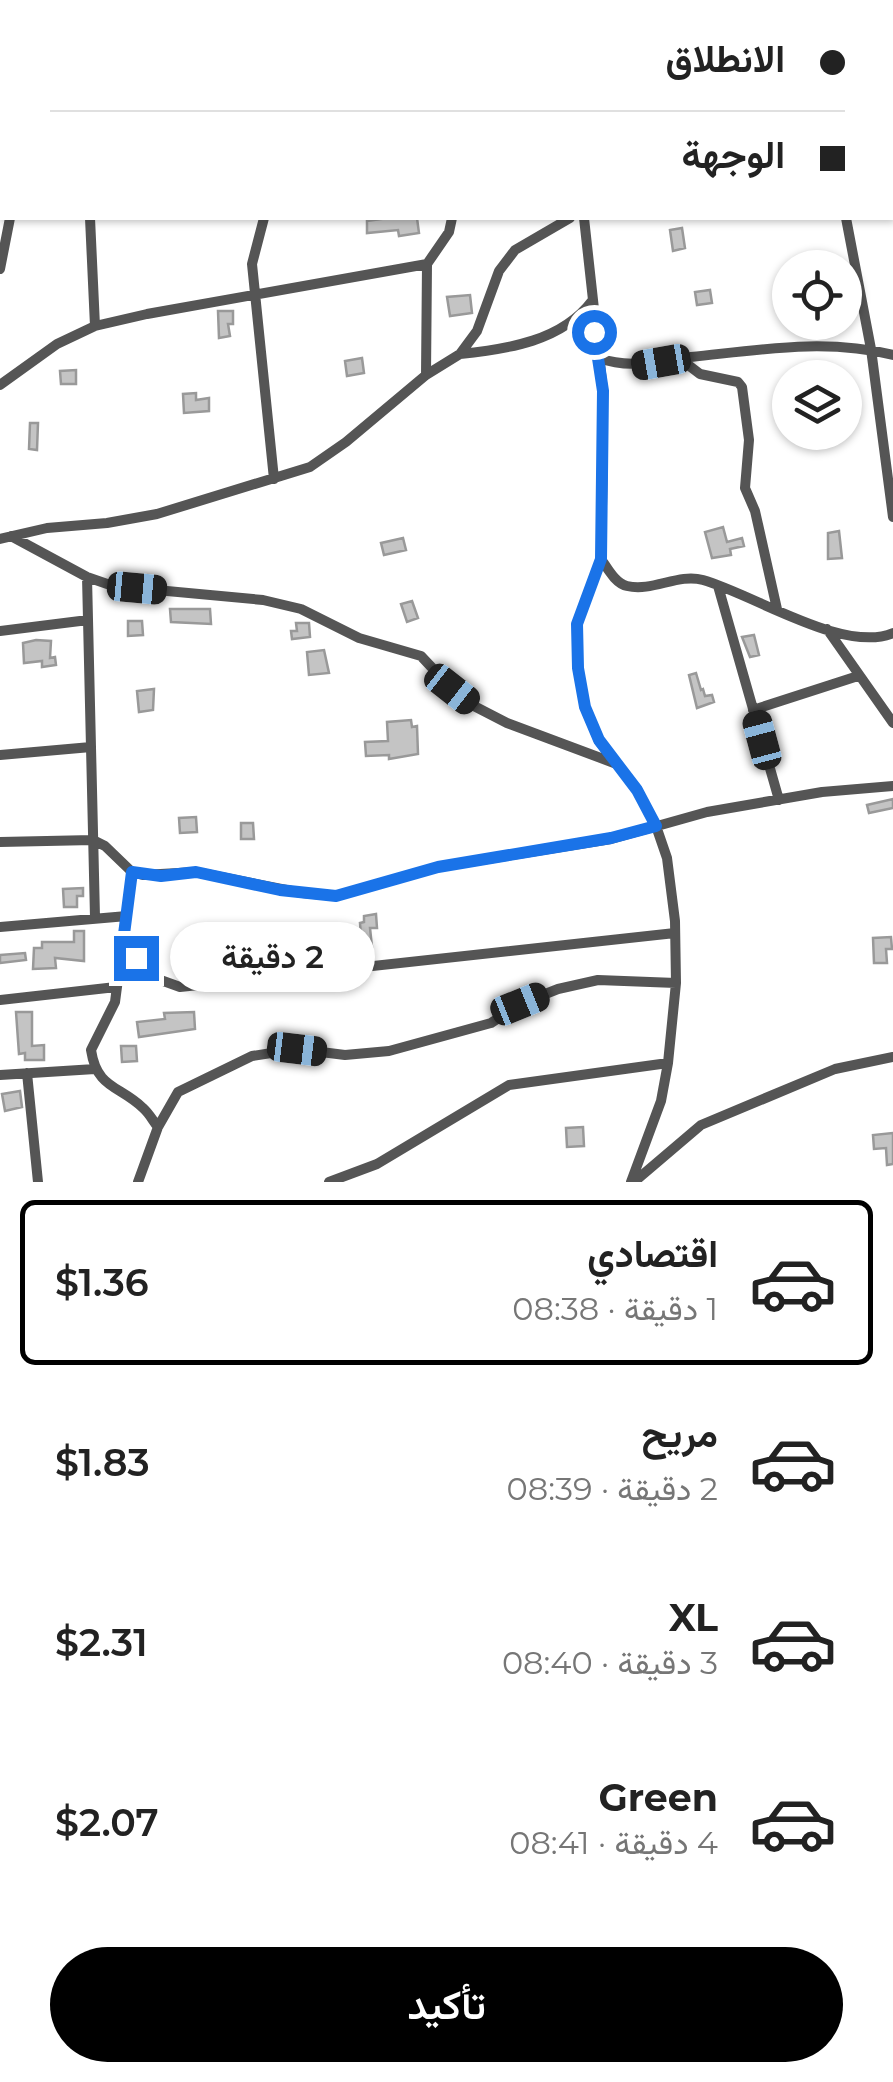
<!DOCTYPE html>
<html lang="ar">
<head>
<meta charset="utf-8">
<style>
	body { margin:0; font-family:Montserrat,Vazirmatn,sans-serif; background:#f2f2f2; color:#222; direction:rtl; height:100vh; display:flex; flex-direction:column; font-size:38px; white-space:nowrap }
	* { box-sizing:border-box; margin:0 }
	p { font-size:32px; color:#767676 }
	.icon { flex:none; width:55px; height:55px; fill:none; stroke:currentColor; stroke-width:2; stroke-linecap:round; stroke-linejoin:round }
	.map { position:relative; height:1182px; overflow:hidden; direction:ltr }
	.panel { display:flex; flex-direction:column; background:#fff; flex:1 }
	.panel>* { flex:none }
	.hud { position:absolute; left:0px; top:0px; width:895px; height:220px; box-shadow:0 2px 8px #0004; direction:rtl; display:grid; align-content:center; height:220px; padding:0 50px; background:#fff }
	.buttons { position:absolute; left:772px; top:250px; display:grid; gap:20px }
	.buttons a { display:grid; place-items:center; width:90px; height:90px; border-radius:50%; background:#fff; box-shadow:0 2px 8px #0004; font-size:50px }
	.end { position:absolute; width:45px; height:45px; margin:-22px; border:12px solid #1a73e8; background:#fff; box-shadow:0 0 0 5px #fff }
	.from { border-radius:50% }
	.bubble { position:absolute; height:70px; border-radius:35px; background:#fff; box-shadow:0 2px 8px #0004; font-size:32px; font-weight:600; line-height:70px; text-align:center; direction:rtl }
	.car { position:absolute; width:30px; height:60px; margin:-30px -15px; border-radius:12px; box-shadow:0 0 8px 2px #0007; background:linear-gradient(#222 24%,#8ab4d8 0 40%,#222 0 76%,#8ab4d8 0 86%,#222 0) }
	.hud b { display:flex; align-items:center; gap:35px; height:95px; font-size:38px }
	.hud b+b { border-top:2px solid #e0e0e0 }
	.hud i { width:25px; height:25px; background:#222 }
	ul { padding:18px 0 0; list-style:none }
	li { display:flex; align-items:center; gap:30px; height:165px; margin:0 20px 15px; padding:0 30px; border:5px solid transparent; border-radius:15px }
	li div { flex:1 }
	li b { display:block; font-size:38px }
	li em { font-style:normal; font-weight:600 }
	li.active { border-color:#000 }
	li>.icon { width:90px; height:90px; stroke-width:1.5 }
	.cta { display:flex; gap:20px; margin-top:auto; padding:20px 50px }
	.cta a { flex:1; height:115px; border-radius:60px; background:#000; color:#fff; font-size:40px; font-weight:600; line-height:115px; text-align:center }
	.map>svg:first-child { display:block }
</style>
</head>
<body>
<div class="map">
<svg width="893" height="1182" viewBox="0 0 893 1182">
	<rect width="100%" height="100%" fill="#fff"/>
	<path fill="#c4c4c4" stroke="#999" stroke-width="2.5" d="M388 218H417L419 233 399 236 398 230 367 233V221Z
		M682 228 685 248 673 251 670 230Z
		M710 290 712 303 697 305 695 292Z
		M470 295 472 313 450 316 447 297Z
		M218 311H233V324H228L230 336 219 338Z
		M362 358 364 373 347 376 345 361Z
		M76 370V384H61L60 371Z
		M196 393V400L209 398V411L184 413 183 394Z
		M30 423H38L37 450 29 449Z
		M723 527 727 542 742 538 744 546 730 549 731 555 712 558 705 532Z
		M839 531 842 558 828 559V533Z
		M403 538 406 550 384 555 381 543Z
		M412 601 418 618 407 622 401 604Z
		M170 609H210L211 624 171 622Z
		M128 621H142L143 635 128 636Z
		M296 623H309L310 637 292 639 291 631H297Z
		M754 635 759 655 750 657 742 637Z
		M36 640 51 641 50 658 55 657 56 665 42 667V661L24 663 23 643Z
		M324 650 329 673 309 675 307 652Z
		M696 673 701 690 703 689 705 696 712 695 714 702 697 708 689 675Z
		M154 689 153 710 139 712 137 691Z
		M411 720 412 727 417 726 418 754 389 759V755L366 756 365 742 388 741 387 722Z
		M893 799V808L869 813 867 805Z
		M196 817 197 832 180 833 179 818Z
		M241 823H253L254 839H241Z
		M83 888V896H77V907H64L63 889Z
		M376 914 377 928H370L372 947 328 948 327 938 361 936 360 923 364 922V916Z
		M74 931H84V961L55 958 56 968 33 969 34 948H42V942H74Z
		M891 937 892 949H886L887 963H874L873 938Z
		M272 943H281L283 963 270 965 268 952H272Z
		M25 953 26 960 0 963V955Z
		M16 1012H32V1046L44 1045V1060H25V1053L19 1054Z
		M194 1012 195 1029 139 1037 137 1022 165 1019 164 1013Z
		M121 1046H136L137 1061 122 1062Z
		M20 1091 22 1107 5 1111 2 1094Z
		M583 1127 584 1146 567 1147 566 1128Z
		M893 1133V1164L887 1165 886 1148 874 1149 873 1135Z"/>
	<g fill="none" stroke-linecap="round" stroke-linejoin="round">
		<path stroke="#555" stroke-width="10" d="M94 0V2
			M279 0V2
			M614 0V2
			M67 2 73 0
			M294 2 298 0
			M789 2 791 0
			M803 2 807 0
			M0 9H2
			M0 21 2 18
			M0 85 2 97
			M0 193H2
			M90 218 95 326
			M264 218 252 264 274 479
			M584 218 603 391V454L601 559 577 624 578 668 585 707 599 741 637 790 656 826 667 858 675 921 676 983 668 1063 661 1101 631 1182
			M846 218 871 349 893 517
			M0 269 10 218
			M460 354C508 349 562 341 592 301
			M599 358C632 370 658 360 691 357 759 350 826 338 893 355
			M679 358 700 374 738 382 742 387 749 440 745 488 755 511 777 609
			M426 375 427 264 449 232 452 218
			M0 385 57 344 95 326 147 314 427 264
			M11 536 87 577 113 586 263 600 301 609 359 638 421 656 452 689 474 706 507 723 614 763
			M0 539 47 528 107 523 157 514 310 467 346 442 426 375 460 354 477 331 499 271 515 250 570 218
			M601 559C608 569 615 583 627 586 653 592 678 573 703 580 753 594 844 654 893 633
			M87 577 95 917
			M718 586 779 800
			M827 629 893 723
			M0 631 88 620
			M753 710 858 676
			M0 755 91 747
			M0 842 93 840 105 846 132 872 143 875 196 872 302 893 336 896 438 867 611 839 707 812 822 792 893 786
			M132 872 115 1002 91 1050C97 1089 119 1085 143 1108 149 1113 153 1121 158 1127
			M0 927 127 916
			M123 942 155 978 180 987 675 933
			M0 1000 116 987
			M27 1073 38 1182
			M0 1075 95 1069
			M138 1182 158 1127 178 1092 252 1056 297 1049 345 1055 389 1051 491 1023 520 1004 558 989 598 980 676 983
			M329 1182 377 1164 509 1085 668 1063
			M634 1182 701 1125 835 1069 893 1057"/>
	</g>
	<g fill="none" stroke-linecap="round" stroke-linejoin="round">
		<path stroke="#1a73e8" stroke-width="12" d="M136 958 123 942 132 872 161 876 196 872 280 890 336 896 438 867 611 838 656 826 637 790 599 740 585 707 578 668 577 624 601 559 603 391 594 332"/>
	</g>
</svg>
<div class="buttons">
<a><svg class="icon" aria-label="locate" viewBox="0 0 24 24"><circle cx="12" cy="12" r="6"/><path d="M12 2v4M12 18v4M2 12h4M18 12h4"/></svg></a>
<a><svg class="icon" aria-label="layers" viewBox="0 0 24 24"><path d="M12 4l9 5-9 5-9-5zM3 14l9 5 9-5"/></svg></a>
</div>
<i class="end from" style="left:594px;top:332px"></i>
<i class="end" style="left:136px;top:958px"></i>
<div class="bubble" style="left:170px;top:922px;width:205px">2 دقيقة</div>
<i class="car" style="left:661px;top:362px;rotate:260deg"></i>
<i class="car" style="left:137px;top:588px;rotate:95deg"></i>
<i class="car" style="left:452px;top:689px;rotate:128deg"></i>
<i class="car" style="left:762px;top:740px;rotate:345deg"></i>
<i class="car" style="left:520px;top:1004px;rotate:68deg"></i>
<i class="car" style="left:297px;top:1049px;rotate:97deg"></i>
<div class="hud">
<b><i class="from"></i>الانطلاق</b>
<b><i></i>الوجهة</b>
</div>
</div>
<section class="panel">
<ul>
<li class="active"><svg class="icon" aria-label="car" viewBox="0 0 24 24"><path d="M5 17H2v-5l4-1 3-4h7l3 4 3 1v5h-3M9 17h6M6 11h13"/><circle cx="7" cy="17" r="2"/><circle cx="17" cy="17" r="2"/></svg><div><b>اقتصادي</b><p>1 دقيقة · 08:38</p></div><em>$1.36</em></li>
<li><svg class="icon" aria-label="car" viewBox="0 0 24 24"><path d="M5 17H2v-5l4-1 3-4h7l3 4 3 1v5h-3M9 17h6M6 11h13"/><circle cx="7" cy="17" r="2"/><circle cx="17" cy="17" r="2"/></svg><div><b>مريح</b><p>2 دقيقة · 08:39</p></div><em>$1.83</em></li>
<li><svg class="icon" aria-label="car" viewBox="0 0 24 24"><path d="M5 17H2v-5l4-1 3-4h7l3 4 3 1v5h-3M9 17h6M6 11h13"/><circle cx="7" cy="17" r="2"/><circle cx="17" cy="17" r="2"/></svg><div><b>XL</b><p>3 دقيقة · 08:40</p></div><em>$2.31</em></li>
<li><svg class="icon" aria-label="car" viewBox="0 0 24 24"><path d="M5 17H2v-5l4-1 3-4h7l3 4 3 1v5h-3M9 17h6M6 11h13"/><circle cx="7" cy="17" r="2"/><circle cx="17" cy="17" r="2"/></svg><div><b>Green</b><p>4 دقيقة · 08:41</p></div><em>$2.07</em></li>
</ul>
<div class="cta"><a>تأكيد</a></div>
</section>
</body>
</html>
